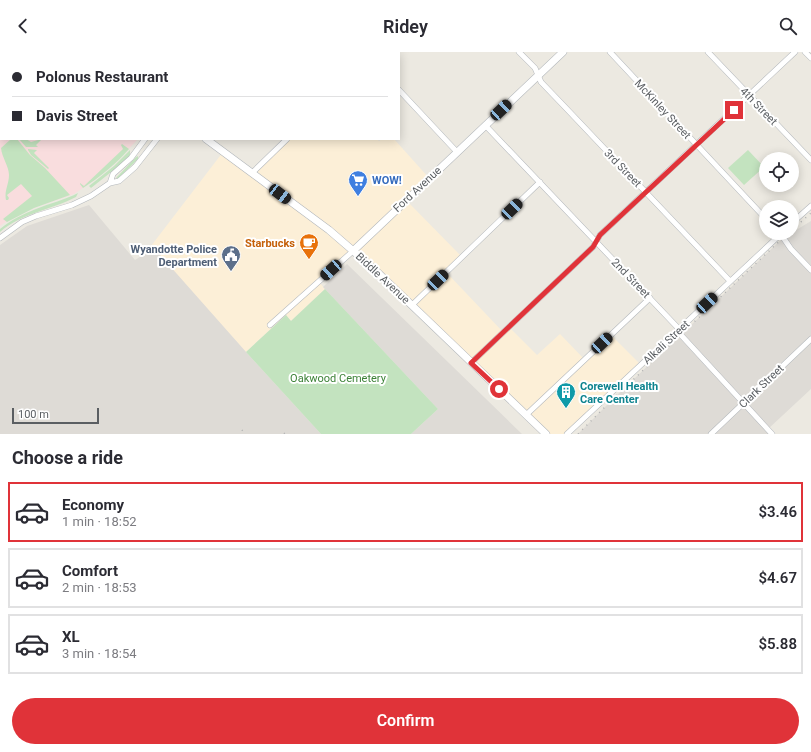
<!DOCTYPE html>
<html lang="en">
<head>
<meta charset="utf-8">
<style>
	body { margin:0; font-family:Roboto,sans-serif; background:#f2f2f3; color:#2b2b33; height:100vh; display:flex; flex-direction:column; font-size:15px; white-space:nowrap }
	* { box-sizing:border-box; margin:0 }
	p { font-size:13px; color:#7c7c81 }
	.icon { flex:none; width:22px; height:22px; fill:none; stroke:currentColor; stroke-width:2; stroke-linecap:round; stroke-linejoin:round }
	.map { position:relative; height:382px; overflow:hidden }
	.sheet { display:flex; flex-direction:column; background:#fff; flex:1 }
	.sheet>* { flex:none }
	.top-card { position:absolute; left:0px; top:0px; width:400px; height:88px; box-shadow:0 2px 10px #0003; display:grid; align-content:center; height:88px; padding:0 12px; background:#fff }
	.buttons { position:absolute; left:759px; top:100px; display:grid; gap:8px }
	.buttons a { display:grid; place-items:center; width:40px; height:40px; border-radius:50%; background:#fff; box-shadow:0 2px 10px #0003; font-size:20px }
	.scale { position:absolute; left:12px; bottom:10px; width:87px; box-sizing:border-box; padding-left:4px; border:2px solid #5a5e62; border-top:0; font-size:11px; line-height:14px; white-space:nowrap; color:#5a5e62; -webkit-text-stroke:3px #fff; paint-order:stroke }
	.end { position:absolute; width:18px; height:18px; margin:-9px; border:5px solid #e03339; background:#fff; box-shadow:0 0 0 2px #fff }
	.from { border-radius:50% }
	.car { position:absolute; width:12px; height:24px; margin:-12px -6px; border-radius:5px; box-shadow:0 0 3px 1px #0007; background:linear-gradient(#222 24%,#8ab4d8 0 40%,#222 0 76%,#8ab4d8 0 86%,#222 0) }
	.top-card b { display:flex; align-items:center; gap:14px; height:38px; font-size:15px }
	.top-card b+b { border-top:1px solid #e1e1e2 }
	.top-card i { width:10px; height:10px; background:#2b2b33 }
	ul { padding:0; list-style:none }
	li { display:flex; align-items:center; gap:12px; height:60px; margin:0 8px 6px; padding:0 4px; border:2px solid #e1e1e2; border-radius:0px }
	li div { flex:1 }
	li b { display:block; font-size:15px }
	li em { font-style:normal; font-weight:600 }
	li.on { border-color:#e03339 }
	li>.icon { width:36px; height:36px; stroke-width:1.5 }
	h2 { padding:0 12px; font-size:18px; line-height:48px }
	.primary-button { display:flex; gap:8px; margin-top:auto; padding:8px 12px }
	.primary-button a { flex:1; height:46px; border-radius:24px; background:#e03339; color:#fff; font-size:16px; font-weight:600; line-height:46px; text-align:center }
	header { display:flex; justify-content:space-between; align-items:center; height:52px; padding:0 12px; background:#fff; font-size:18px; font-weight:600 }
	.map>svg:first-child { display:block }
</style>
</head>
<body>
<header><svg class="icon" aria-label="back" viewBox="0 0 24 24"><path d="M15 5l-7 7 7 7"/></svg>Ridey<svg class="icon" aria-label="search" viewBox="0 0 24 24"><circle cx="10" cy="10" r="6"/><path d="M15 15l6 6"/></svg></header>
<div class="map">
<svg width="811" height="382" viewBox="0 0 811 382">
	<rect width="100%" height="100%" fill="#ece9e1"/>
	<path fill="#fcefd7" d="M287 87H377L379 89 382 87H394L429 126 406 148 462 205 446 220 503 280 509 275 537 303 560 282 585 308 611 283 641 313 567 382H546L353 199 319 230 325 237 291 269 286 263 246 300 151 194 223 100 252 121Z"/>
	<path fill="#dedbd6" d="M89 153 135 208 154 196 246 300 321 382H0V193L27 174Z
		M811 169V337L768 377 772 382H578L616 344 783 186Z
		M347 212 522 382H411L438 357 323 235Z"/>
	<path fill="#f9ddde" d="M0 0 64 1H1V87H138L116 110 92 130 74 142 18 161 0 174Z"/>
	<path fill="#c3e3bf" d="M11 87H17L30 103 45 116 70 143 34 156 7 170 3 167 32 144 21 132 7 143 9 146 8 148H6C4 139 9 132 9 123 9 114 2 106 1 96Z
		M19 87H26L31 90 42 87 36 93 38 95H26Z
		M122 92 129 97C116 112 100 125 83 136L80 132V131L84 134 123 97 121 93Z
		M28 97 37 98 34 101 49 116 48 117 31 103 28 98Z
		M130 98V103L120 113 91 136 89 134 114 114Z
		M748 98 764 115 744 133 728 116Z
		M138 104V107L118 127 116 126 136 105Z
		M78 141 76 145C51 158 22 161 0 180V177C11 168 23 162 36 157 50 151 65 148 78 141Z
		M325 237 438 357 411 382H321L246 300 286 263 291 269Z"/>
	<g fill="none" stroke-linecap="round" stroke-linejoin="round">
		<g stroke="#b4b8bc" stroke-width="6">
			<path id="street" d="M207 0 208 1
				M363 0 364 1
				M519 0 535 16 541 30 564 54 730 229
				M610 0 766 167
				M708 0 811 108
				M805 0 811 6
				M232 1 233 0
				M378 1 379 0
				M399 38 457 100
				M485 73 679 277 681 283 772 382
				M252 121 287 87
				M110 131 113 122 131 106 145 87
				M792 171 811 154
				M780 181 791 197 811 218
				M0 186 22 170 36 164 72 153 91 144 110 131 119 129 135 115 157 87
				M412 253 540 130
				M270 273 353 199
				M471 311 593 195 600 183 795 0
				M526 363 650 246
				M567 382 782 181
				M711 382 811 287"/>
		</g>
		<g stroke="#b3b7bb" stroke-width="8">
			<path id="secondary" d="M89 0 91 1
				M206 87 329 178 373 216 546 382
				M353 199 563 0"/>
		</g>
		<use href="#street" stroke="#fff" stroke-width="5"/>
		<use href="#secondary" stroke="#fff" stroke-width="7"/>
		<path stroke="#b0b1b2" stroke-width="1.5" stroke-dasharray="1 5" stroke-linecap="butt" d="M792 178 811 161
			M242 378 245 382
			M284 381 285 382
			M578 382 616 344 788 181"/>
	</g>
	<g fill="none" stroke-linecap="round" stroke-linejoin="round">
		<path stroke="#e03339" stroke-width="5" d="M499 337 471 311 593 195 600 183 734 58"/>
	</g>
	<defs>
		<g id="supermarket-pin" transform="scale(1)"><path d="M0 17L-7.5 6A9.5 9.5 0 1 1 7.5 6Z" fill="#3f7fe0" stroke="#fff"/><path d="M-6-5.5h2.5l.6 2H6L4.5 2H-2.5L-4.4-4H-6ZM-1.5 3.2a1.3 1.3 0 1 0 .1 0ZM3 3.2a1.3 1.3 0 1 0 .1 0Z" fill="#fff"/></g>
		<g id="cafe-pin" transform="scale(1)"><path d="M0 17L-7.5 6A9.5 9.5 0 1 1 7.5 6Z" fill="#e8710a" stroke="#fff"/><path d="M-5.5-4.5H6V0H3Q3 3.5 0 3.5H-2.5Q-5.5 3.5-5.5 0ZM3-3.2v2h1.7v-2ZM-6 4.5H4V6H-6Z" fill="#fff"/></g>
		<g id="civic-pin" transform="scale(1)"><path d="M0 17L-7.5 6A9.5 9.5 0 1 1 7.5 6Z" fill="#5c6f8a" stroke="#fff"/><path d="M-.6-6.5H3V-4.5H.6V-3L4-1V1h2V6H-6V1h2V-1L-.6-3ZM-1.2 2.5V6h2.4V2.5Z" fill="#fff"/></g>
		<g id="building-pin" transform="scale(1)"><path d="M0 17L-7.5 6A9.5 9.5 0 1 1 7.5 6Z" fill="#0f9aa8" stroke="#fff"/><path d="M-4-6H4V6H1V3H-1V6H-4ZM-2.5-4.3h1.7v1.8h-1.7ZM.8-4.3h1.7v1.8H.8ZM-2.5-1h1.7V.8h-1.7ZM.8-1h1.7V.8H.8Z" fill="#fff"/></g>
	</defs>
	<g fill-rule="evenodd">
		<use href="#supermarket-pin" x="358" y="128"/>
		<use href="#cafe-pin" x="309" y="191"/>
		<use href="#civic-pin" x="231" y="203"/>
		<use href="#building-pin" x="566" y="340"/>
	</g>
	<g text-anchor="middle" stroke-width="4" stroke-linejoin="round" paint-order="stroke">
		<g font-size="11" fill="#5a5e62" stroke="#fff">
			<text transform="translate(759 54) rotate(46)" y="4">4th Street</text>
			<text transform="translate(663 57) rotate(47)" y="4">McKinley Street</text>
			<text transform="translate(623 116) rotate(46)" y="4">3rd Street</text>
			<text transform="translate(417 137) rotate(-43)" y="4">Ford Avenue</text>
			<text transform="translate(383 226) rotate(43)" y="4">Biddle Avenue</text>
			<text transform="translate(631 226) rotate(46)" y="4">2nd Street</text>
			<text transform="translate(666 290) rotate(-43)" y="4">Alkali Street</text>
			<text transform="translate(761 334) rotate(-44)" y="4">Clark Street</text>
		</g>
		<g font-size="11" font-weight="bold" fill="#366cbe" stroke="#fff" text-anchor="start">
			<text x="372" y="132">WOW!</text>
		</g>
		<g font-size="11" font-weight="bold" fill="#c56008" stroke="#fff" text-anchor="end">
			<text x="295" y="195">Starbucks</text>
		</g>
		<g font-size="11" font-weight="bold" fill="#4e5e75" stroke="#fff" text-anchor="end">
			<text x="217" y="201">Wyandotte Police<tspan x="217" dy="13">Department</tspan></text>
		</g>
		<g font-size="11" fill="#3d8238" stroke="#fff">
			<text x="338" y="330">Oakwood Cemetery</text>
		</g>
		<g font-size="11" font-weight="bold" fill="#0d838f" stroke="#fff" text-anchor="start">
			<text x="580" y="338">Corewell Health<tspan x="580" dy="13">Care Center</tspan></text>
		</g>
	</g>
</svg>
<div class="buttons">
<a><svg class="icon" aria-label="locate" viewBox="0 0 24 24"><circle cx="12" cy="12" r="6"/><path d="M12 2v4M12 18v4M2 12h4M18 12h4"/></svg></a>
<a><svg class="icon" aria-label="layers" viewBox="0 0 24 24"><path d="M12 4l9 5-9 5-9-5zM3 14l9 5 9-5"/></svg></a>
</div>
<div class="scale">100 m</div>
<i class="end from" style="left:499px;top:337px"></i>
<i class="end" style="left:734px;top:58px"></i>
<i class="car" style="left:501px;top:58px;rotate:47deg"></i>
<i class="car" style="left:280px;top:142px;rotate:127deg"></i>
<i class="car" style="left:512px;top:157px;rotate:46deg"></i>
<i class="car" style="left:331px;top:218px;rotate:228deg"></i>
<i class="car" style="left:438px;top:228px;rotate:46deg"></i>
<i class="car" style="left:707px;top:251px;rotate:47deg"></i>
<i class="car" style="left:602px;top:291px;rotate:47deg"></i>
<div class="top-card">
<b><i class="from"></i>Polonus Restaurant</b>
<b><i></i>Davis Street</b>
</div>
</div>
<section class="sheet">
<h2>Choose a ride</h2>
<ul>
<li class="on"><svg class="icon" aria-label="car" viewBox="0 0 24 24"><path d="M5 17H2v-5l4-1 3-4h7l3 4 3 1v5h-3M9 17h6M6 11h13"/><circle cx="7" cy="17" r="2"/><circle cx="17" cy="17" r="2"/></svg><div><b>Economy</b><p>1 min · 18:52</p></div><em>$3.46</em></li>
<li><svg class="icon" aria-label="car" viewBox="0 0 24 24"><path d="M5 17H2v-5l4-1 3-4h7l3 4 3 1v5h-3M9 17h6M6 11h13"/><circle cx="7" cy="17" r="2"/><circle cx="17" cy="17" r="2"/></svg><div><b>Comfort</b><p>2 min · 18:53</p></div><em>$4.67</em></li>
<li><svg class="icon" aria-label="car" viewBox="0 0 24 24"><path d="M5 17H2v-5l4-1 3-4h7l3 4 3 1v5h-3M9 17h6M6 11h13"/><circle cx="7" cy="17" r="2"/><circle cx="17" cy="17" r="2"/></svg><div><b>XL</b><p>3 min · 18:54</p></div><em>$5.88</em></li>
</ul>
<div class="primary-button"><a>Confirm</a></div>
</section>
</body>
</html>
